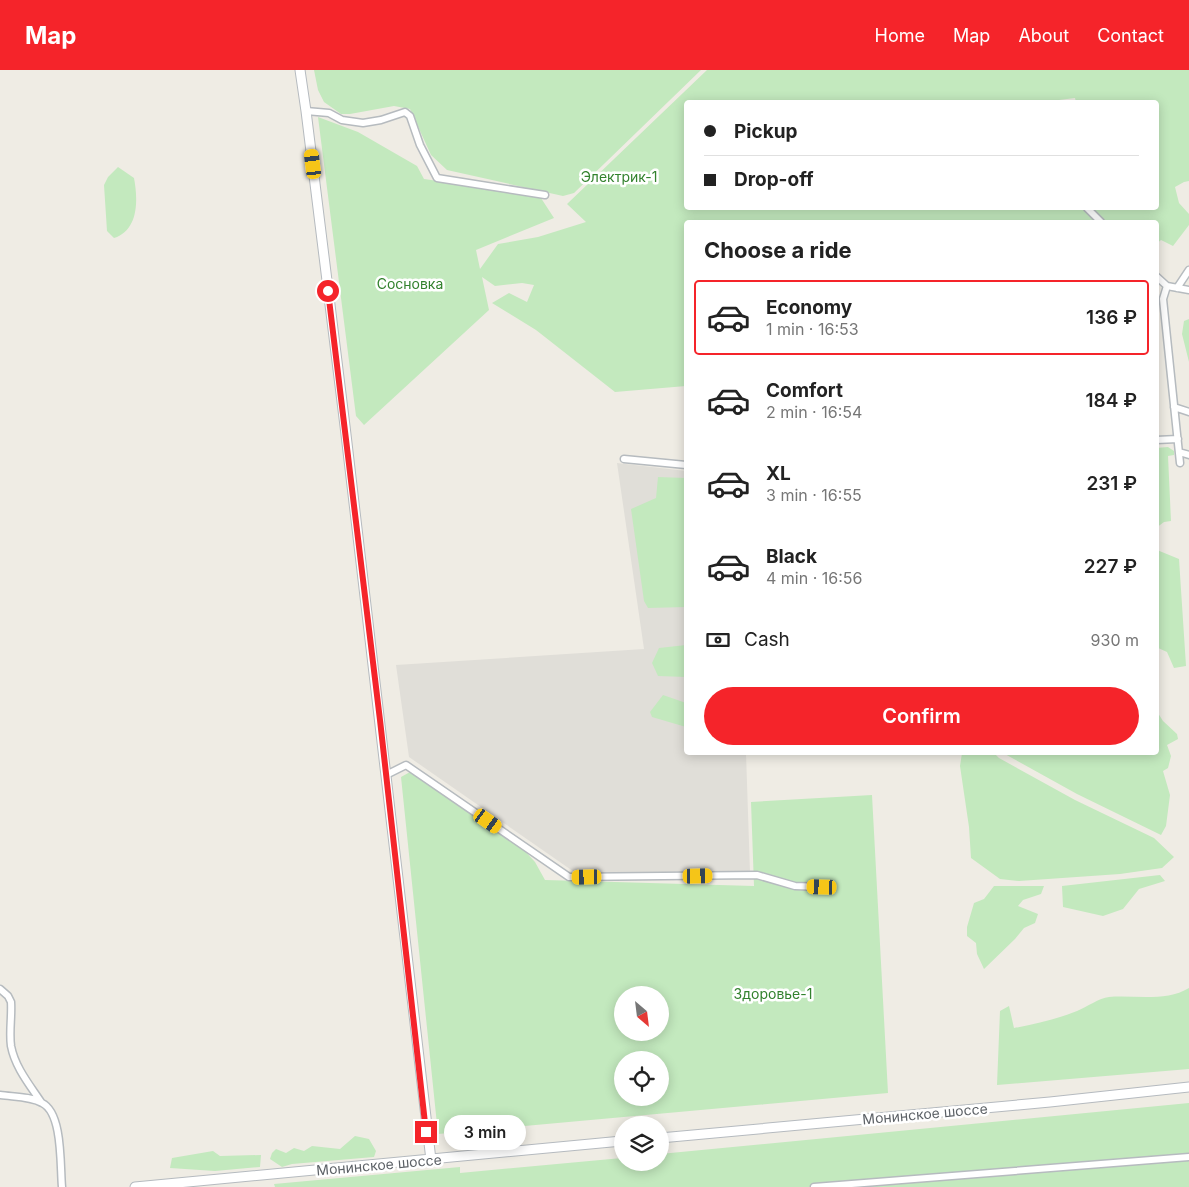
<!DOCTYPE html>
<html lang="en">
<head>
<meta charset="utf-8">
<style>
	body { margin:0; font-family:Inter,sans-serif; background:#f2f2f2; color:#222; height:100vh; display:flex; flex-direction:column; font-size:19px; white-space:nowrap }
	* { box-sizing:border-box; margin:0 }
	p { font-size:16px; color:#767676 }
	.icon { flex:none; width:28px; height:28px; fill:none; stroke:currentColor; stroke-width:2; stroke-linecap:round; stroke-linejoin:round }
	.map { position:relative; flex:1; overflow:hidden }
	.sheet { position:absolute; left:684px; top:150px; width:475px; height:535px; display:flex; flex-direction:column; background:#fff; border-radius:5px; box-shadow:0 2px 12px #0003 }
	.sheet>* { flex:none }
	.hud { position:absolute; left:684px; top:30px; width:475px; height:110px; border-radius:5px; box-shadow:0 2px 12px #0003; display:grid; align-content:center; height:110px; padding:0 20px; background:#fff }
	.needle { width:32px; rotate:152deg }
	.fabs { position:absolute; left:614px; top:916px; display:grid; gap:10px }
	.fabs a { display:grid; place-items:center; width:55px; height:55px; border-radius:50%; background:#fff; box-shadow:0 2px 12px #0003; font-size:25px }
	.end { position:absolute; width:22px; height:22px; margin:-11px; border:6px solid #f5242a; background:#fff; box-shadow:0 0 0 2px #fff }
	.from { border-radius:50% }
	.bubble { position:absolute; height:35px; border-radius:18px; background:#fff; box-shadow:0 2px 12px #0003; font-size:16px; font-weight:600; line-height:35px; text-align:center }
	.car { position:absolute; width:15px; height:30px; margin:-15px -8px; border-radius:6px; box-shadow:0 0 4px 1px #0007; background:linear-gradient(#f5c518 24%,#345 0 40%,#f5c518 0 76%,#345 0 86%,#f5c518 0) }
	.hud b { display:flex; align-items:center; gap:18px; height:48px; font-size:19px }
	.hud b+b { border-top:1px solid #e0e0e0 }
	.hud i { width:12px; height:12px; background:#222 }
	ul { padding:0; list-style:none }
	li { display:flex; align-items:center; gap:15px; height:75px; margin:0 10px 8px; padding:0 10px; border:2px solid transparent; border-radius:5px }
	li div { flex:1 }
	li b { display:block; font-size:19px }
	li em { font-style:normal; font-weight:600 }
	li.selected { border-color:#f5242a }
	li>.icon { width:45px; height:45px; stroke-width:1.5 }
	h2 { padding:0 20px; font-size:22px; line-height:60px }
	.pay { display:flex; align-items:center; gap:12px; height:55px; padding:0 20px; font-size:19px }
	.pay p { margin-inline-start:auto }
	.primary-button { display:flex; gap:10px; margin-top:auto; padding:10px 20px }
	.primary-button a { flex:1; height:58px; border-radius:30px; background:#f5242a; color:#fff; font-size:20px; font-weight:600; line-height:58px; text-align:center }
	header { display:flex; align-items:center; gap:30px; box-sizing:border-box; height:70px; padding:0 25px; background:#f5242a; color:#fff }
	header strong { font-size:24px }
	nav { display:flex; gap:28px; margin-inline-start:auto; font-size:18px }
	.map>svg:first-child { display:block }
</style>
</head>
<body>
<header>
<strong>Map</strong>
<nav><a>Home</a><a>Map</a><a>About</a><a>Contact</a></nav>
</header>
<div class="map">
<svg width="1189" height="1117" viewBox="0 0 1189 1117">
	<rect width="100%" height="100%" fill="#efece4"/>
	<path fill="#e0ded8" d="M617 393 686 401V682L746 683 750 803 580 806 409 687 396 595 644 579Z"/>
	<path fill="#c3e9be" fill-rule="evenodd" d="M314 0H701L574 123 563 126 447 100 431 85 410 39 394 36 350 44H341L324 32 318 20Z
		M707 0H1189V111L1184 112 1175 117 1179 133 1189 144V155L1173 176 1161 170 1156 174V152H686V316L615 322 536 260 492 233 509 223 527 232 534 215 522 213 495 216 482 207 489 240 364 355 356 346 318 47 358 62 417 96 424 109 539 125 554 148 476 180 480 199 498 174 538 167 586 152 567 134ZM1075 28 1076 32H1156V138H686V32H1043Z
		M118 97 134 108C138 129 139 160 114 168L107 161 104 115 108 107Z
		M1189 249V292L1182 264 1184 251Z
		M1168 377 1174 381V385L1168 386 1171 451 1164 452 1156 458V378Z
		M658 407 686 408V537L648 538 644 531 631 439 656 428Z
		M1156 477 1157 480 1179 489 1186 596 1174 598 1167 582 1156 577Z
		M686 575V607L658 606 652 593 659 578Z
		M663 625 686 633V657L652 647 650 642Z
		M1156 640 1163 651 1177 664 1178 669 1167 675 1171 686 1168 698 1163 701 1170 725 1166 756 1161 765 1077 724 1003 683 1156 682Z
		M962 683H994L999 688 1075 730 1154 768 1174 787 1162 798 1120 804 1019 811 1000 809 971 788 969 757 960 696Z
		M410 702 524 780 535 792 545 810 754 816 751 732 872 725 888 1023 438 1064 401 707ZM622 925H660V962H622ZM622 990H660V1028H622Z
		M1160 805 1165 811 1139 819 1123 839 1103 846 1063 837 1062 816Z
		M994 816H1044L1041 824 1023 830 1018 836 1038 844 1035 853 1024 858 1015 869 984 899 977 884 976 873 967 866V857L974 833 984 829Z
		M1189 918V999L997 1015 1000 941 1009 936 1014 958C1036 954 1057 949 1077 941 1087 937 1099 928 1109 927 1135 925 1166 932 1189 918Z
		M1189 1033V1117H275L274 1114 460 1097V1103L622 1088V1092H660V1084Z
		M355 1066 369 1069 376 1081 374 1087 292 1094 282 1097 270 1089 272 1083 276 1079 286 1083 294 1078 304 1081 312 1076 340 1079Z
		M213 1081 220 1086 261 1085 260 1097 215 1101 170 1098 172 1088Z"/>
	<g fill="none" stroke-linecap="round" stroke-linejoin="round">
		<g stroke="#b6bbbf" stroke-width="9">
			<path id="minor" d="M306 41 329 43 342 50 363 53 381 50 405 42 410 46 420 75 437 108 545 125
				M1087 138 1101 152
				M1156 206 1167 216 1163 229 1180 393
				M1167 216 1189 220
				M1177 218 1189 200
				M1174 337 1189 342
				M1156 370 1178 369
				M1179 382 1189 385
				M624 389 686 395
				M386 705 406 695 569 807 757 805 795 816 822 817
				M0 919 8 926 11 932C12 946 9 962 11 976 15 997 29 1014 41 1032
				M0 1025C13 1027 30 1026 42 1033 63 1043 60 1096 62 1117
				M814 1117 1189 1087"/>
		</g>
		<g stroke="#b5babf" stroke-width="11">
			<path id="secondary" d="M300 0 306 41 345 356 431 1090
				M660 1068 1050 1032 1189 1017
				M135 1117 622 1071"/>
		</g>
		<use href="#minor" stroke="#fff" stroke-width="6"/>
		<use href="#secondary" stroke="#fff" stroke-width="9"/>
	</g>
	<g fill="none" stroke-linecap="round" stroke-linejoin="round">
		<path stroke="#f5242a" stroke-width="6" d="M328 221 380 650 426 1062"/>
	</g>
	<g text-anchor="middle" stroke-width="5" stroke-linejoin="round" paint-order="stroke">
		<g font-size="14" fill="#33822e" stroke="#fff">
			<text x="619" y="112">Электрик-1</text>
			<text x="410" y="219">Сосновка</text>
			<text x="773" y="929">Здоровье-1</text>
		</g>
		<g font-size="14" fill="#5c6166" stroke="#fff">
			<text transform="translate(925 1044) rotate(-5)" y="5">Монинское шоссе</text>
			<text transform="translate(379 1095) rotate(-5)" y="5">Монинское шоссе</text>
		</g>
	</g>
</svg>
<div class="fabs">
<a><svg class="needle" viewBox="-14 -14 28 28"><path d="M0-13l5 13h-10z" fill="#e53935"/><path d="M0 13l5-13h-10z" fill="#767676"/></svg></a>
<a><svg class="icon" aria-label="locate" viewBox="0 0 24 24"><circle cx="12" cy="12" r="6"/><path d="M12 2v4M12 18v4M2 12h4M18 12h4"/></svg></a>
<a><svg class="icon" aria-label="layers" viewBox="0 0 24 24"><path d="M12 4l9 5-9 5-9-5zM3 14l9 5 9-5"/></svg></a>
</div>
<i class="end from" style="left:328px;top:221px"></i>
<i class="end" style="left:426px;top:1062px"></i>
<div class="bubble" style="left:444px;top:1045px;width:82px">3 min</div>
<i class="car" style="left:313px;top:94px;rotate:353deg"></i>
<i class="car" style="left:488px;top:751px;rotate:125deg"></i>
<i class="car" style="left:698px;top:806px;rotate:89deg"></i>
<i class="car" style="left:587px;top:807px;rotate:269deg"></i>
<i class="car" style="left:822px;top:817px;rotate:272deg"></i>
<div class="hud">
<b><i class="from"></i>Pickup</b>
<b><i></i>Drop-off</b>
</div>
<section class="sheet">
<h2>Choose a ride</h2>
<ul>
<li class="selected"><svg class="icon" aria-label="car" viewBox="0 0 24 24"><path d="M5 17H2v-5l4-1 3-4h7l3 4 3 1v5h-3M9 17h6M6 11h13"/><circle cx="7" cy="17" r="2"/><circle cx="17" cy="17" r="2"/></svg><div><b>Economy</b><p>1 min · 16:53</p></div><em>136 ₽</em></li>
<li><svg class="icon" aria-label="car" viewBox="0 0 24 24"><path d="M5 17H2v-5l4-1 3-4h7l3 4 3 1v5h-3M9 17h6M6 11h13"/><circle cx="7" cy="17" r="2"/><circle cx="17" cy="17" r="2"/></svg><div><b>Comfort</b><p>2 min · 16:54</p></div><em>184 ₽</em></li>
<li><svg class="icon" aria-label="car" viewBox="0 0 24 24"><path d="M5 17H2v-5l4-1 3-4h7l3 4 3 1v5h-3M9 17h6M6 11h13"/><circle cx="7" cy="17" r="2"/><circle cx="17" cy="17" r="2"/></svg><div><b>XL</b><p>3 min · 16:55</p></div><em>231 ₽</em></li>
<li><svg class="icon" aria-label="car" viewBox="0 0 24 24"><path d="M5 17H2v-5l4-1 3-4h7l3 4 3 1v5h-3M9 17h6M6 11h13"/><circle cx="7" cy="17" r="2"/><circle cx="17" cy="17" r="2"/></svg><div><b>Black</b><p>4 min · 16:56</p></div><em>227 ₽</em></li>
</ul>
<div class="pay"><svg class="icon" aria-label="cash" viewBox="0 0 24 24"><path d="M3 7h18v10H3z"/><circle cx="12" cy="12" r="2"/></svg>Cash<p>930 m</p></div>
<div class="primary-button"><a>Confirm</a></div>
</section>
</div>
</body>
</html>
